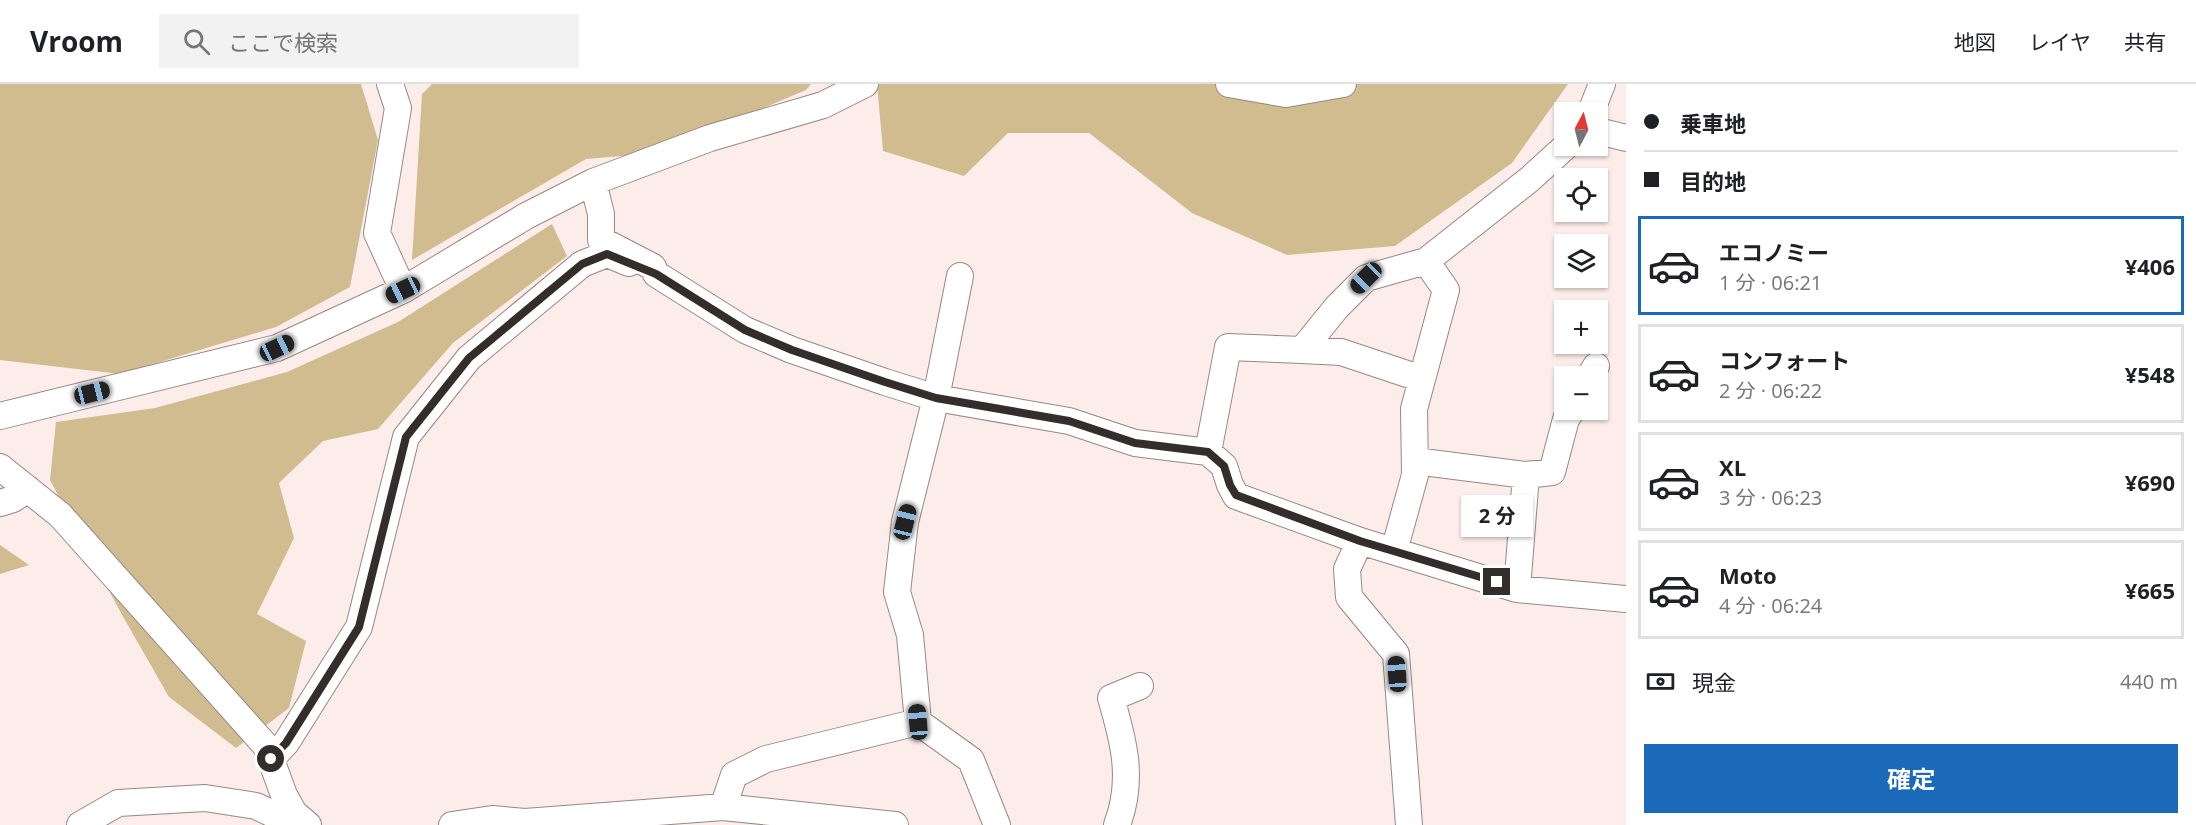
<!DOCTYPE html>
<html lang="ja">
<head>
<meta charset="utf-8">
<style>
	body { margin:0; font-family:"Open Sans","Noto Sans JP",sans-serif; background:#f2f2f2; color:#202124; height:100vh; display:flex; flex-direction:column; font-size:22px; white-space:nowrap }
	* { box-sizing:border-box; margin:0 }
	p { font-size:20px; color:#757577 }
	.icon { flex:none; width:33px; height:33px; fill:none; stroke:currentColor; stroke-width:2; stroke-linecap:round; stroke-linejoin:round }
	.map { position:relative; flex:1; overflow:hidden }
	.details { display:flex; flex-direction:column; background:#fff; width:570px }
	.details>* { flex:none }
	.hud { display:grid; align-content:center; height:132px; padding:0 18px; background:#fff }
	.needle { width:39px; rotate:7deg }
	.buttons { position:absolute; left:1554px; top:18px; display:grid; gap:12px }
	.buttons a { display:grid; place-items:center; width:54px; height:54px; border-radius:0px; background:#fff; box-shadow:0 2px 4px #0004; font-size:30px }
	.end { position:absolute; width:27px; height:27px; margin:-14px; border:8px solid #332d2c; background:#fff; box-shadow:0 0 0 3px #fff }
	.from { border-radius:50% }
	.bubble { position:absolute; height:42px; border-radius:0px; background:#fff; box-shadow:0 2px 4px #0004; font-size:20px; font-weight:700; line-height:42px; text-align:center }
	.car { position:absolute; width:18px; height:36px; margin:-18px -9px; border-radius:8px; box-shadow:0 0 4px 2px #0007; background:linear-gradient(#222 24%,#8ab4d8 0 40%,#222 0 76%,#8ab4d8 0 86%,#222 0) }
	.hud b { display:flex; align-items:center; gap:21px; height:57px; font-size:22px }
	.hud b+b { border-top:2px solid #e0e0e0 }
	.hud i { width:15px; height:15px; background:#202124 }
	ul { padding:0; list-style:none }
	li { display:flex; align-items:center; gap:18px; height:99px; margin:0 12px 9px; padding:0 6px; border:3px solid #e0e0e0; border-radius:0px }
	li div { flex:1 }
	li b { display:block; font-size:22px }
	li em { font-style:normal; font-weight:700 }
	li.selected { border-color:#1a6ab9 }
	li>.icon { width:54px; height:54px; stroke-width:1.5 }
	.pay { display:flex; align-items:center; gap:15px; height:66px; padding:0 18px; font-size:22px }
	.pay p { margin-inline-start:auto }
	.button { display:flex; gap:12px; margin-top:auto; padding:12px 18px }
	.button a { flex:1; height:69px; border-radius:0px; background:#1a6ab9; color:#fff; font-size:24px; font-weight:700; line-height:69px; text-align:center }
	header { display:flex; align-items:center; gap:36px; box-sizing:border-box; height:84px; padding:0 30px; background:#fff; border-bottom:2px solid #e0e0e0 }
	header strong { font-size:28px }
	nav { display:flex; gap:33px; margin-inline-start:auto; font-size:21px }
	.search { width:420px; height:54px; background:#f2f2f2; display:flex; align-items:center; gap:15px; box-sizing:border-box; padding:0 21px; border-radius:0px; color:#757577; font-size:22px }
	main { display:flex; flex:1; min-height:0 }
	.map>svg:first-child { display:block }
</style>
</head>
<body>
<header>
<strong>Vroom</strong>
<div class="search"><svg class="icon" aria-label="search" viewBox="0 0 24 24"><circle cx="10" cy="10" r="6"/><path d="M15 15l6 6"/></svg>ここで検索</div>
<nav><a>地図</a><a>レイヤ</a><a>共有</a></nav>
</header>
<main>
<div class="map">
<svg width="1626" height="741" viewBox="0 0 1626 741">
	<rect width="100%" height="100%" fill="#fdedea"/>
	<path fill="#d0bc8e" d="M0 0H361L378 56 350 203 276 243 120 290 0 276Z
		M432 0H811L806 6 657 69 586 75 412 176 422 10Z
		M877 0H1568L1512 79 1395 162 1287 171 1192 129 1089 49H1008L964 92 883 67Z
		M552 140 567 172 453 259 378 345 323 357 279 399 294 454 257 530 306 557 289 624 236 664 169 613 121 529 50 396 56 338 155 324 287 288 398 238Z
		M0 461 29 481 0 490Z"/>
	<g fill="none" stroke-linecap="round" stroke-linejoin="round">
		<g stroke="#958885" stroke-width="28">
			<path id="minor" d="M390 0 398 24 377 149 403 206
				M1229 0 1286 10 1343 0
				M1591 28 1602 0
				M1598 47 1626 54
				M593 98 601 130V156L653 183 656 190 745 246 792 266 885 298 936 314 1069 337 1135 359 1208 368 1224 382 1230 401 1236 412 1360 457 1517 505 1626 515
				M960 192 936 314 905 438 897 508 910 551 918 638 971 676 997 741
				M1302 266 1341 268 1422 295
				M1590 292 1596 282
				M0 332 277 264 403 206 526 132 593 98 710 54 823 21 865 0
				M1208 368 1228 263 1302 266 1337 223 1366 194 1426 177 1530 95 1566 62
				M1415 377 1526 391
				M0 383 60 431 266 662 284 711 294 729 308 741
				M0 419 13 415 28 405
				M1360 457 1347 485 1349 513 1396 570 1409 741
				M1394 467 1415 391 1414 325 1446 206 1426 177
				M1517 505 1526 391 1552 388 1566 335 1572 326
				M271 675 286 659 359 543 406 353 469 274 582 180 607 170 629 179
				M723 723 734 691 766 675 918 638
				M80 741 118 719 205 714 256 722 279 733 288 741
				M452 741 492 735 525 738 723 723 895 741
				M1117 741C1134 696 1124 658 1111 614L1140 602"/>
		</g>
		<use href="#minor" stroke="#fff" stroke-width="26"/>
	</g>
	<g fill="none" stroke-linecap="round" stroke-linejoin="round">
		<path stroke="#332d2c" stroke-width="8" d="M271 675 286 659 359 543 406 353 469 274 582 180 607 170 656 190 745 246 792 266 885 298 936 314 1069 337 1135 359 1208 368 1224 382 1230 401 1236 411 1360 457 1497 498"/>
	</g>
</svg>
<div class="buttons">
<a><svg class="needle" viewBox="-14 -14 28 28"><path d="M0-13l5 13h-10z" fill="#e53935"/><path d="M0 13l5-13h-10z" fill="#757577"/></svg></a>
<a><svg class="icon" aria-label="locate" viewBox="0 0 24 24"><circle cx="12" cy="12" r="6"/><path d="M12 2v4M12 18v4M2 12h4M18 12h4"/></svg></a>
<a><svg class="icon" aria-label="layers" viewBox="0 0 24 24"><path d="M12 4l9 5-9 5-9-5zM3 14l9 5 9-5"/></svg></a>
<a>+</a>
<a>−</a>
</div>
<i class="end from" style="left:271px;top:675px"></i>
<i class="end" style="left:1497px;top:498px"></i>
<div class="bubble" style="left:1461px;top:411px;width:72px">2 分</div>
<i class="car" style="left:1366px;top:194px;rotate:225deg"></i>
<i class="car" style="left:403px;top:206px;rotate:245deg"></i>
<i class="car" style="left:277px;top:264px;rotate:65deg"></i>
<i class="car" style="left:92px;top:309px;rotate:76deg"></i>
<i class="car" style="left:905px;top:438px;rotate:14deg"></i>
<i class="car" style="left:1397px;top:590px;rotate:356deg"></i>
<i class="car" style="left:918px;top:638px;rotate:355deg"></i>
</div>
<section class="details">
<div class="hud">
<b><i class="from"></i>乗車地</b>
<b><i></i>目的地</b>
</div>
<ul>
<li class="selected"><svg class="icon" aria-label="car" viewBox="0 0 24 24"><path d="M5 17H2v-5l4-1 3-4h7l3 4 3 1v5h-3M9 17h6M6 11h13"/><circle cx="7" cy="17" r="2"/><circle cx="17" cy="17" r="2"/></svg><div><b>エコノミー</b><p>1 分 · 06:21</p></div><em>¥406</em></li>
<li><svg class="icon" aria-label="car" viewBox="0 0 24 24"><path d="M5 17H2v-5l4-1 3-4h7l3 4 3 1v5h-3M9 17h6M6 11h13"/><circle cx="7" cy="17" r="2"/><circle cx="17" cy="17" r="2"/></svg><div><b>コンフォート</b><p>2 分 · 06:22</p></div><em>¥548</em></li>
<li><svg class="icon" aria-label="car" viewBox="0 0 24 24"><path d="M5 17H2v-5l4-1 3-4h7l3 4 3 1v5h-3M9 17h6M6 11h13"/><circle cx="7" cy="17" r="2"/><circle cx="17" cy="17" r="2"/></svg><div><b>XL</b><p>3 分 · 06:23</p></div><em>¥690</em></li>
<li><svg class="icon" aria-label="car" viewBox="0 0 24 24"><path d="M5 17H2v-5l4-1 3-4h7l3 4 3 1v5h-3M9 17h6M6 11h13"/><circle cx="7" cy="17" r="2"/><circle cx="17" cy="17" r="2"/></svg><div><b>Moto</b><p>4 分 · 06:24</p></div><em>¥665</em></li>
</ul>
<div class="pay"><svg class="icon" aria-label="cash" viewBox="0 0 24 24"><path d="M3 7h18v10H3z"/><circle cx="12" cy="12" r="2"/></svg>現金<p>440 m</p></div>
<div class="button"><a>確定</a></div>
</section>
</main>
</body>
</html>
